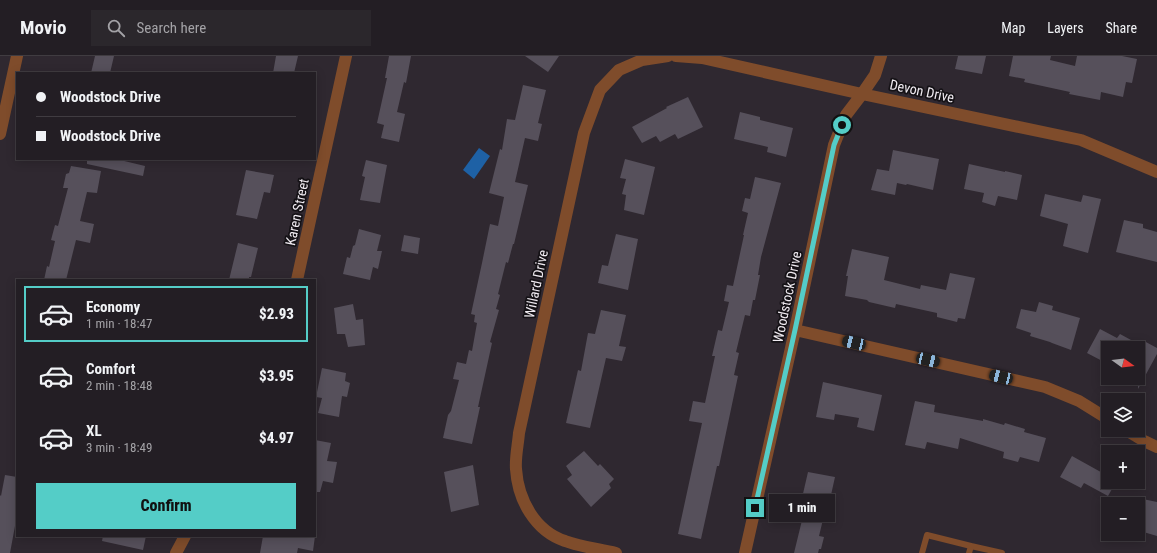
<!DOCTYPE html>
<html lang="en">
<head>
<meta charset="utf-8">
<style>
	body { margin:0; font-family:"Roboto Condensed",sans-serif; background:#2b272c; color:#f1f3f6; height:100vh; display:flex; flex-direction:column; font-size:15px; white-space:nowrap }
	* { box-sizing:border-box; margin:0 }
	p { font-size:13px; color:#a3a2a6 }
	.icon { flex:none; width:22px; height:22px; fill:none; stroke:currentColor; stroke-width:2; stroke-linecap:round; stroke-linejoin:round }
	.map { position:relative; flex:1; overflow:hidden }
	.sheet { position:absolute; left:16px; top:223px; width:300px; height:258px; display:flex; flex-direction:column; background:#231e24; border-radius:0px; box-shadow:0 2px 10px #0003,0 0 0 1px #403c41 }
	.sheet>* { flex:none }
	.top-card { position:absolute; left:16px; top:16px; width:300px; height:88px; border-radius:0px; box-shadow:0 2px 10px #0003,0 0 0 1px #403c41; display:grid; align-content:center; height:88px; padding:0 20px; background:#231e24 }
	.needle { width:26px; rotate:105deg }
	.fabs { position:absolute; left:1101px; top:285px; display:grid; gap:8px }
	.fabs a { display:grid; place-items:center; width:44px; height:44px; border-radius:0px; background:#231e24; box-shadow:0 2px 10px #0003,0 0 0 1px #403c41; font-size:20px }
	.end { position:absolute; width:18px; height:18px; margin:-9px; border:5px solid #54cdc7; background:#111; box-shadow:0 0 0 2px #111 }
	.from { border-radius:50% }
	.bubble { position:absolute; height:28px; border-radius:0px; background:#231e24; box-shadow:0 2px 10px #0003,0 0 0 1px #403c41; font-size:13px; font-weight:800; line-height:28px; text-align:center }
	.car { position:absolute; width:12px; height:24px; margin:-12px -6px; border-radius:5px; box-shadow:0 0 3px 1px #0007; background:linear-gradient(#222 24%,#8ab4d8 0 40%,#222 0 76%,#8ab4d8 0 86%,#222 0) }
	.top-card b { display:flex; align-items:center; gap:14px; height:38px; font-size:15px }
	.top-card b+b { border-top:1px solid #403c41 }
	.top-card i { width:10px; height:10px; background:#f1f3f6 }
	ul { padding:7px 0 0; list-style:none }
	li { display:flex; align-items:center; gap:12px; height:56px; margin:0 8px 6px; padding:0 12px; border:2px solid transparent; border-radius:0px }
	li div { flex:1 }
	li b { display:block; font-size:15px }
	li em { font-style:normal; font-weight:800 }
	li.active { border-color:#54cdc7 }
	li>.icon { width:36px; height:36px; stroke-width:1.5 }
	.cta { display:flex; gap:8px; margin-top:auto; padding:8px 20px }
	.cta a { flex:1; height:46px; border-radius:0px; background:#54cdc7; color:#111; font-size:16px; font-weight:800; line-height:46px; text-align:center }
	header { display:flex; align-items:center; gap:24px; box-sizing:border-box; height:56px; padding:0 20px; background:#231e24; border-bottom:1px solid #403c41 }
	header strong { font-size:19px }
	nav { display:flex; gap:22px; margin-inline-start:auto; font-size:14px }
	.search { width:280px; height:36px; background:#2b272c; display:flex; align-items:center; gap:10px; box-sizing:border-box; padding:0 14px; border-radius:0px; color:#a3a2a6; font-size:15px }
	.map>svg:first-child { display:block }
</style>
</head>
<body>
<header>
<strong>Movio</strong>
<div class="search"><svg class="icon" aria-label="search" viewBox="0 0 24 24"><circle cx="10" cy="10" r="6"/><path d="M15 15l6 6"/></svg>Search here</div>
<nav><a>Map</a><a>Layers</a><a>Share</a></nav>
</header>
<div class="map">
<svg width="1157" height="497" viewBox="0 0 1157 497">
	<rect width="100%" height="100%" fill="#2f2830"/>
	<path fill="#1e61a5" d="M479 92 490 100 474 123 463 114Z"/>
	<path fill="#56505b" d="M95 0H114L110 17H91Z
		M276 0H298L294 17H273Z
		M389 0H411L406 27 404 26 397 56 405 58 399 86 381 82 384 69 377 67 387 22H385Z
		M525 0H559L548 16Z
		M958 0H986L982 18 955 13Z
		M1013 0H1051L1050 4 1075 10 1077 0H1122L1137 3 1132 27 1126 26 1123 41 1101 36 1100 44 1069 38 1070 36 1024 26 1025 23 1009 20Z
		M523 29 546 34 538 67 542 68 538 85 525 82 515 126 528 129 514 188H513L508 207 506 206 498 238 500 239 496 253 499 254 490 286 492 287 478 351H480L472 388 443 382 448 359 451 355 459 324 453 323 457 306 466 308 469 294 472 295 477 267 474 266 475 259 471 258 482 207 490 168 498 170 504 141 489 137 500 93 502 94 507 63 515 64Z
		M688 41 703 71 678 83 675 78 660 86 656 80 642 87 632 71 667 52 666 51Z
		M740 56 760 61V64L793 72 786 101 767 96 768 91 734 83Z
		M893 94 939 103 933 134 907 128 906 129 897 127 895 139 871 134 877 113 889 115Z
		M87 103H116L145 110 143 120 87 108Z
		M625 103 655 111 644 159 624 154 626 139 622 138 626 123 620 122Z
		M366 104 387 109 380 147 360 144 365 121 362 120Z
		M969 108 1005 116V115L1022 119 1017 144 998 140 995 150 982 146 984 137 964 133Z
		M71 110 101 115 97 137 87 136 80 165 94 168 90 187 76 184 66 224H44L47 210 49 211 55 185 51 184 55 169 58 170 68 132H63L66 118 69 117Z
		M246 114 274 119 270 137 264 136 257 163 236 159Z
		M755 121 781 127 761 201 758 219H760L755 244H753L750 260 745 259 736 296 739 297 734 319 738 320 719 410H717L701 483 678 478 702 367 689 365 693 345 705 347 715 300H712L718 274 722 275 729 246 724 245 727 229 733 230 744 179H743L748 157 742 155 745 142 750 143Z
		M1045 138 1081 146 1083 139 1101 143 1088 197 1063 190 1068 168 1040 160Z
		M1124 164 1143 168V172L1157 176V206L1116 196Z
		M359 173 381 179 377 195H382L378 213 373 211 370 224 343 218 347 201 350 202 353 190 355 189Z
		M616 178 638 183 628 234 598 227 602 209 608 210Z
		M404 179 420 182 418 198 401 195Z
		M238 187 258 192 251 221H249V224H229Z
		M852 193 889 201 884 224 920 233 921 229 946 234 950 217 975 222 965 263 958 262 957 266 937 261V257L896 248 895 252 869 246 867 244 845 240 848 220H846Z
		M1039 246 1053 250 1052 254 1080 262 1071 294 1052 287 1050 286 1030 280 1031 277 1016 272 1021 253 1036 256Z
		M353 248 356 264 363 263 365 289 348 291 345 278H337L334 252Z
		M601 254 626 259 619 290 626 291 622 305 606 302 590 372 566 367 578 314 581 315 588 277 595 278Z
		M1100 273 1117 282 1120 278 1142 290 1144 285 1157 292V298L1138 333V292H1108V308L1087 297Z
		M322 312 346 317 345 325 350 327 347 341 342 340 339 361 318 357 322 342 316 341Z
		M823 326 882 339 874 375 857 371 859 362 835 358 834 364 816 361Z
		M915 345 935 349 934 356 983 365V363L1004 369 1005 367 1025 373 1024 376 1046 382 1039 406 1020 401 1018 406 1003 402 1004 396 960 382 958 393 927 386 925 393 905 389Z
		M315 384 331 387 327 405 337 406 333 427 323 425 320 436H315Z
		M584 395 598 410 600 408 614 423 609 428 611 432 591 451 567 423 572 419 566 410Z
		M1072 400 1108 420V426H1116L1108 440 1084 427 1081 432 1060 421Z
		M473 409 479 449 451 456 444 416Z
		M808 416 835 421 831 439H829L819 480 824 481 821 493H819L818 497H794L804 456 799 455Z
		M5 419 17 421V471L15 470 10 497H0V439L1 440Z
		M1138 442 1157 446V480L1140 475 1141 470 1138 469Z
		M103 480H146L143 494 102 485Z
		M263 480H315L313 495 298 492 297 497H260Z"/>
	<g fill="none" stroke-linecap="round" stroke-linejoin="round">
		<path stroke="#7f4c2b" stroke-width="6" d="M922 497 927 479 971 490
			M969 497 971 490 1002 497"/>
		<path stroke="#7f4c2b" stroke-width="12" d="M676 0 702 2 862 38 1081 84 1157 116
			M0 78 17 0
			M297 224 346 0
			M795 274 1045 331 1079 345 1108 363
			M1126 374 1144 385 1157 391
			M176 497 185 480
			M616 497C600 493 581 491 565 485 535 475 518 444 516 413 515 402 518 389 519 377L584 77 600 34 619 14 642 4 668 0
			M745 497 795 274 834 89 846 59 862 38 875 19 881 0"/>
	</g>
	<g fill="none" stroke-linecap="round" stroke-linejoin="round">
		<path stroke="#54cdc7" stroke-width="5" d="M755 452 795 274 834 89 842 69"/>
	</g>
	<g text-anchor="middle" stroke-width="3.5" stroke-linejoin="round" paint-order="stroke">
		<g font-size="14" fill="#f0ebf1" stroke="#151216">
			<text transform="translate(922 35) rotate(12)" y="5">Devon Drive</text>
			<text transform="translate(297 156) rotate(-78)" y="5">Karen Street</text>
			<text transform="translate(536 228) rotate(-78)" y="5">Willard Drive</text>
			<text transform="translate(787 241) rotate(-78)" y="5">Woodstock Drive</text>
		</g>
	</g>
</svg>
<div class="fabs">
<a><svg class="needle" viewBox="-14 -14 28 28"><path d="M0-13l5 13h-10z" fill="#e53935"/><path d="M0 13l5-13h-10z" fill="#a3a2a6"/></svg></a>
<a><svg class="icon" aria-label="layers" viewBox="0 0 24 24"><path d="M12 4l9 5-9 5-9-5zM3 14l9 5 9-5"/></svg></a>
<a>+</a>
<a>−</a>
</div>
<i class="end from" style="left:842px;top:69px"></i>
<i class="end" style="left:755px;top:452px"></i>
<div class="bubble" style="left:769px;top:438px;width:66px">1 min</div>
<i class="car" style="left:854px;top:287px;rotate:283deg"></i>
<i class="car" style="left:928px;top:304px;rotate:103deg"></i>
<i class="car" style="left:1001px;top:321px;rotate:283deg"></i>
<div class="top-card">
<b><i class="from"></i>Woodstock Drive</b>
<b><i></i>Woodstock Drive</b>
</div>
<section class="sheet">
<ul>
<li class="active"><svg class="icon" aria-label="car" viewBox="0 0 24 24"><path d="M5 17H2v-5l4-1 3-4h7l3 4 3 1v5h-3M9 17h6M6 11h13"/><circle cx="7" cy="17" r="2"/><circle cx="17" cy="17" r="2"/></svg><div><b>Economy</b><p>1 min · 18:47</p></div><em>$2.93</em></li>
<li><svg class="icon" aria-label="car" viewBox="0 0 24 24"><path d="M5 17H2v-5l4-1 3-4h7l3 4 3 1v5h-3M9 17h6M6 11h13"/><circle cx="7" cy="17" r="2"/><circle cx="17" cy="17" r="2"/></svg><div><b>Comfort</b><p>2 min · 18:48</p></div><em>$3.95</em></li>
<li><svg class="icon" aria-label="car" viewBox="0 0 24 24"><path d="M5 17H2v-5l4-1 3-4h7l3 4 3 1v5h-3M9 17h6M6 11h13"/><circle cx="7" cy="17" r="2"/><circle cx="17" cy="17" r="2"/></svg><div><b>XL</b><p>3 min · 18:49</p></div><em>$4.97</em></li>
</ul>
<div class="cta"><a>Confirm</a></div>
</section>
</div>
</body>
</html>
